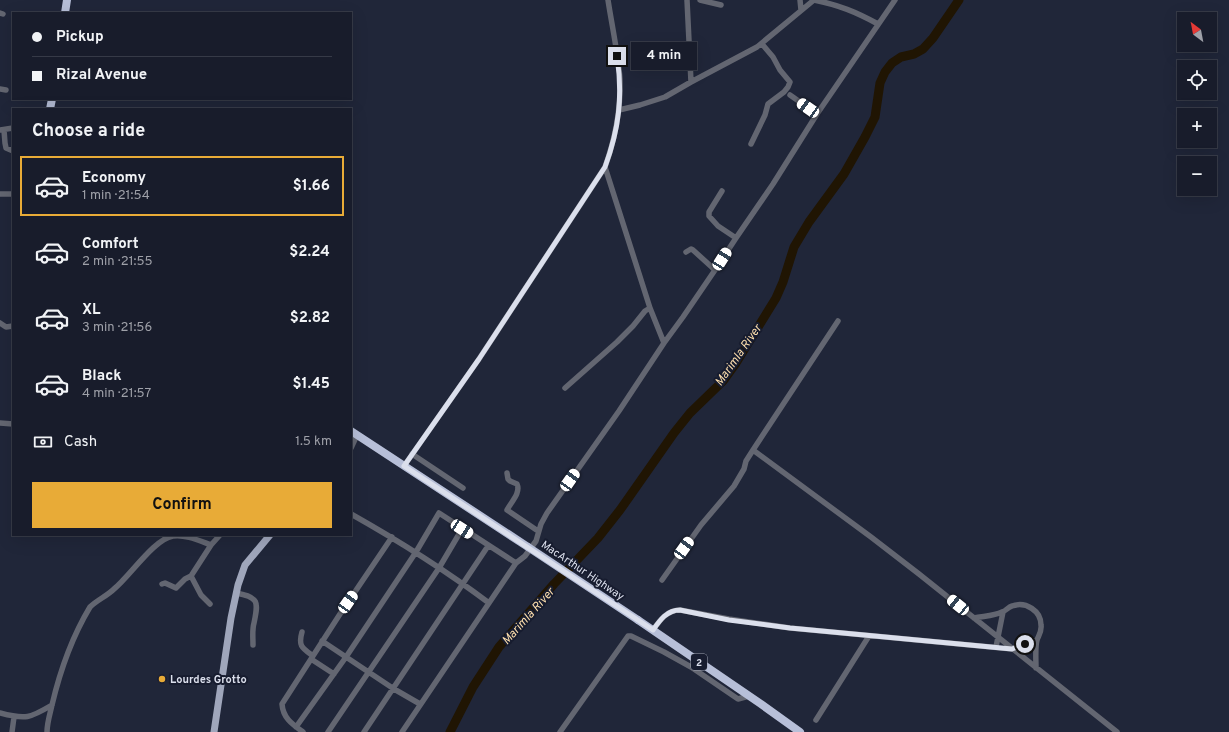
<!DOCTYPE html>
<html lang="en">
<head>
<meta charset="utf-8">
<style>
	body { margin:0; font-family:Overpass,sans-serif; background:#252937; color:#f1f3f6; height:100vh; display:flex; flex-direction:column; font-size:15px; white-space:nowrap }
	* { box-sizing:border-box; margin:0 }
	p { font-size:13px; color:#9fa1a9 }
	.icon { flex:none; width:22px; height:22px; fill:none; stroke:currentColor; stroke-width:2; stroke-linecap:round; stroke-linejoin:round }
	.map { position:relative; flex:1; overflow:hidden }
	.details { position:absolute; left:12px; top:108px; width:340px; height:428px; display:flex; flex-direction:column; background:#181c2b; border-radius:0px; box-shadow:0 4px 16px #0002,0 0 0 1px #363a47 }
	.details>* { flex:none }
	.guide { position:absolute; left:12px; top:12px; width:340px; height:88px; border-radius:0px; box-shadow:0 4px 16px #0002,0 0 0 1px #363a47; display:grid; align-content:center; height:88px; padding:0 20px; background:#181c2b }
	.needle { width:26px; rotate:328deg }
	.controls { position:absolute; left:1177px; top:12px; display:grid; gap:8px }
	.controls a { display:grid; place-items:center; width:40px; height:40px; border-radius:0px; background:#181c2b; box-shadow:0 4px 16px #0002,0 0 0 1px #363a47; font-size:20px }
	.end { position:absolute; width:18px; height:18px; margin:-9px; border:5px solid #dbdfec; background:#111; box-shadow:0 0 0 2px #111 }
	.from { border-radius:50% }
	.bubble { position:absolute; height:28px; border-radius:0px; background:#181c2b; box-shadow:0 4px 16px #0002,0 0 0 1px #363a47; font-size:13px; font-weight:700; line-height:28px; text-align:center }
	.car { position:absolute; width:12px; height:24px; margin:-12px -6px; border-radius:5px; box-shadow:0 0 3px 1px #0007; background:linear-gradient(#fff 24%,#345 0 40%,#fff 0 76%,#345 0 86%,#fff 0) }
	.guide b { display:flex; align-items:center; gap:14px; height:38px; font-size:15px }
	.guide b+b { border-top:1px solid #363a47 }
	.guide i { width:10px; height:10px; background:#f1f3f6 }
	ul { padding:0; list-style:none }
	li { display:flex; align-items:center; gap:12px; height:60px; margin:0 8px 6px; padding:0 12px; border:2px solid transparent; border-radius:0px }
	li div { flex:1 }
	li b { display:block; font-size:15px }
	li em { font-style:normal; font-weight:700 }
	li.on { border-color:#e8ab37 }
	li>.icon { width:36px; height:36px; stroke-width:1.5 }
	h2 { padding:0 20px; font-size:18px; line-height:48px }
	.pay { display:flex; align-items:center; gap:10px; height:44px; padding:0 20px; font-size:15px }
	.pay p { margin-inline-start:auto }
	.button { display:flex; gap:8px; margin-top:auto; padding:8px 20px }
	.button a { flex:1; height:46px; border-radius:0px; background:#e8ab37; color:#111; font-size:16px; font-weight:700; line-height:46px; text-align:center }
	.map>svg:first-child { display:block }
</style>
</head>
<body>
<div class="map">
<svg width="1229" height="732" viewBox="0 0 1229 732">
	<rect width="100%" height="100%" fill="#202639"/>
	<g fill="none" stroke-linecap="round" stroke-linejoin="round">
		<path stroke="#201503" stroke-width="9" d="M450 732 473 687 499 647 554 584 598 538 620 510 674 433 690 413 723 381 736 363 776 298 783 282 794 247 809 222 844 174 865 137 875 117 880 83 885 72 892 63 901 57 914 54 923 49 933 38 959 0"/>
		<path stroke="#636671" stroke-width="5.5" d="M687 0 691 82
			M700 0 721 5
			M800 0 801 10
			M814 0C839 5 856 12 878 24
			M0 13 3 14
			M0 89 6 90
			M790 95 817 114
			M619 110 640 105 665 97 691 82 757 47 814 0
			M0 130 13 128
			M4 130 5 143 6 148 13 151
			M751 144 765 115 768 104 784 92 788 87 790 82 780 70 773 57 762 44
			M605 167 650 308 664 343
			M722 191 709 212V216L718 226 736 238
			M0 194H13
			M686 252 691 249 693 250 715 270
			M0 323 6 327 13 326
			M565 388 617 342 633 326 645 311 650 308
			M0 423 13 424
			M351 448 357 435
			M753 450 871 537 919 574 1117 732
			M412 454 463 488
			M404 466 479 359 605 167C615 139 621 110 620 79 618 53 612 26 608 0
			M507 473 508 479 510 481 517 484C521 493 511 502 507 510L538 531
			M351 514C399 541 445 570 489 603
			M662 580 701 525 734 486 744 469 746 461 753 450 838 321
			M162 584 165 583 176 588 185 579 191 576
			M236 593C260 597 258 603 254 623 252 630 253 637 253 645
			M210 604 201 595 191 576 211 545 220 535
			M974 618C983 616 994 616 1002 612 1006 611 1008 607 1012 606 1026 601 1041 611 1041 625 1042 631 1039 635 1037 640 1035 647 1036 660 1036 668
			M653 630C660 620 667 610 680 610L729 619 790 628 1012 649 1037 640
			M302 632C298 646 302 648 313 656
			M322 641 394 689 420 704
			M996 647 1003 612
			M311 659 334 674
			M0 713C26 720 30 718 52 705
			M816 720 869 636
			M296 727 346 657 416 552 439 513 516 563
			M12 732 14 717
			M47 732C47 723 50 714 52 705 60 671 72 637 90 607 97 600 107 596 114 589 130 576 154 539 173 536 185 534 200 541 211 545
			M303 732C292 724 283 718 282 704L340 614 392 537
			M328 732 439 568 462 529
			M364 732 488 546
			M402 732 516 563 525 556 536 541 541 524 547 513 619 411 664 343 683 317 715 270 736 238 773 184 817 114 895 0
			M560 732 628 636H631L664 652 691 667 738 699 749 696"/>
		<path stroke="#9fa6bb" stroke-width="7" d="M214 732 231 618 238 585 245 565 270 535"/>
		<path stroke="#b7bfd8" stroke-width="8" d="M65 13 67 0
			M50 109 52 99
			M351 431 528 547
			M638 620 761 704 800 732"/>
		<path stroke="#b7bfd8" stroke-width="8" d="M528 547 638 620"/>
	</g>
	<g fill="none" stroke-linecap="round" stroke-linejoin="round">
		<path stroke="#dbdfec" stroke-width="5" d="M617 56C623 96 619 129 605 167L479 359 404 466 653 630C660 620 667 610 680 610L729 620 790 628 1012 649 1025 644"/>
	</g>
	<circle fill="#e8ab37" stroke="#171c2f" stroke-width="1.5" cx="162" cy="679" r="4"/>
	<g text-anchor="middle" stroke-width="4" stroke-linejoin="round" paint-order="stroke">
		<rect fill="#171c2f" stroke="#a0a4b3" stroke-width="1" x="691" y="654" width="16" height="16" rx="3"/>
		<g font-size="10" font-weight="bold" fill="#dbdfec">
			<text x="699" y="666">2</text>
		</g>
		<g font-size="11" fill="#dbdfec" stroke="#171c2f">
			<text transform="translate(583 570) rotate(34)" y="4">MacArthur Highway</text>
		</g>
		<g font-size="11" font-weight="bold" fill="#dbdfec" stroke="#171c2f" text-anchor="start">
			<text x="170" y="683">Lourdes Grotto</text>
		</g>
		<g font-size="12" font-style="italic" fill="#fedfad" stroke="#171c2f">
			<text transform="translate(738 355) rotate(-55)" y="4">Marimla River</text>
			<text transform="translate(528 616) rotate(-48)" y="4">Marimla River</text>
		</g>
	</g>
</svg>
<div class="controls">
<a><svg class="needle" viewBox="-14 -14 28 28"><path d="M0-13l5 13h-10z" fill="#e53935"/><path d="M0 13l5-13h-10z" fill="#9fa1a9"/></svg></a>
<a><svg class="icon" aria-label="locate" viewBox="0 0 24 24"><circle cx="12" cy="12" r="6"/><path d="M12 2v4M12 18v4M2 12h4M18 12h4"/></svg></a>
<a>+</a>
<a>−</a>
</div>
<i class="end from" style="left:1025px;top:644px"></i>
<i class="end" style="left:617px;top:56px"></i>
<div class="bubble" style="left:631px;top:42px;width:66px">4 min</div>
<i class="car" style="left:808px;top:108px;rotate:305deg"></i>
<i class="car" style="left:722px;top:259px;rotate:32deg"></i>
<i class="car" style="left:570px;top:480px;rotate:35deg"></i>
<i class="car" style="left:462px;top:529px;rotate:123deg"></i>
<i class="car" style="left:684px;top:548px;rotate:36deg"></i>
<i class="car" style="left:348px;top:602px;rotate:35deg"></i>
<i class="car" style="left:958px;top:605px;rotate:309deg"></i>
<div class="guide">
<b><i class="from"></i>Pickup</b>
<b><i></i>Rizal Avenue</b>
</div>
<section class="details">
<h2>Choose a ride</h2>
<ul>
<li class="on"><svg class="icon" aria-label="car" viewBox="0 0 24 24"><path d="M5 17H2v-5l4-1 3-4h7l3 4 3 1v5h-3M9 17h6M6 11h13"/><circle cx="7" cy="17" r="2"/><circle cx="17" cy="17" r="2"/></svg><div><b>Economy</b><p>1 min · 21:54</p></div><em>$1.66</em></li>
<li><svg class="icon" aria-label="car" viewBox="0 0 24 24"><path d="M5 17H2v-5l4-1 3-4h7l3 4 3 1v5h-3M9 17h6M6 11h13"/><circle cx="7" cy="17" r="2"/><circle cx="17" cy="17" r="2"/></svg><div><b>Comfort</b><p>2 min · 21:55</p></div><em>$2.24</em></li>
<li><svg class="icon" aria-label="car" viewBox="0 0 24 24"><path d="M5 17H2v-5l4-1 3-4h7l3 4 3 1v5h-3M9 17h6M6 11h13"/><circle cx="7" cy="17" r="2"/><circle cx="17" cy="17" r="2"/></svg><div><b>XL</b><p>3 min · 21:56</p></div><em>$2.82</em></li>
<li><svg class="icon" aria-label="car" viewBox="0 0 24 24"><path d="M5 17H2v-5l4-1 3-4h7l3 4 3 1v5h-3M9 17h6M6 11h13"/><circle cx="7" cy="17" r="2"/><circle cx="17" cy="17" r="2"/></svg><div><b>Black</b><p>4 min · 21:57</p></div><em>$1.45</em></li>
</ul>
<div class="pay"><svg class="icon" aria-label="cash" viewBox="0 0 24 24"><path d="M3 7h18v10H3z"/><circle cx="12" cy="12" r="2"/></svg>Cash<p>1.5 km</p></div>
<div class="button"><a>Confirm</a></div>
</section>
</div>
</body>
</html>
